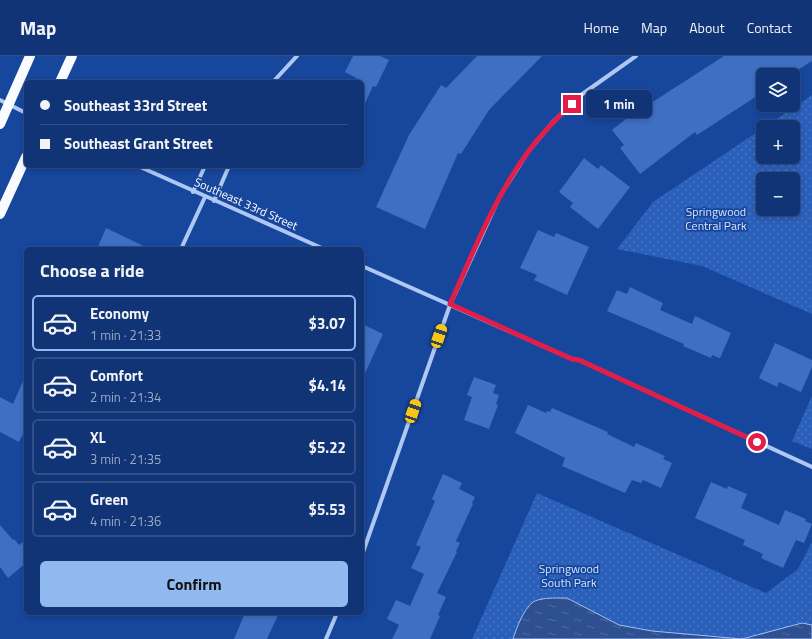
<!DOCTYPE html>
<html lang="en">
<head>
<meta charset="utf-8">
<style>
	body { margin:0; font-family:"Titillium Web",sans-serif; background:#1e3f7e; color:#f1f3f6; height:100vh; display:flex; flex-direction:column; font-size:15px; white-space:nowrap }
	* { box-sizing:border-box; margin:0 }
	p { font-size:13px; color:#9caac5 }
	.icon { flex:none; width:22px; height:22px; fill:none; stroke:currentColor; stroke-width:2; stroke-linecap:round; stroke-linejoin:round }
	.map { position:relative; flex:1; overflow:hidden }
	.sheet { position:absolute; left:24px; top:191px; width:340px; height:368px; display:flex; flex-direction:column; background:#113476; border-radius:6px; box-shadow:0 2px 6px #0003,0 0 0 1px #304f88 }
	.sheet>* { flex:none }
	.guide { position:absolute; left:24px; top:24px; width:340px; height:88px; border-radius:6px; box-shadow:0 2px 6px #0003,0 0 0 1px #304f88; display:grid; align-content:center; height:88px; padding:0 16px; background:#113476 }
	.buttons { position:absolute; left:756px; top:12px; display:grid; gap:8px }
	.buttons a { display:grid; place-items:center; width:44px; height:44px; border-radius:6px; background:#113476; box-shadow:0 2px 6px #0003,0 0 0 1px #304f88; font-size:20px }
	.end { position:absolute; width:18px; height:18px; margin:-9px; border:5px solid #e11d48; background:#fff; box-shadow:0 0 0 2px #fff }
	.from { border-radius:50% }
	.bubble { position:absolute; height:28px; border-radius:6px; background:#113476; box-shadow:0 2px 6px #0003,0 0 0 1px #304f88; font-size:13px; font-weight:700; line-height:28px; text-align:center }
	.car { position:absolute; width:12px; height:24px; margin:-12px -6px; border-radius:5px; box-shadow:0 0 3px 1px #0007; background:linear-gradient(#f5c518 24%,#345 0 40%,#f5c518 0 76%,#345 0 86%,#f5c518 0) }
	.guide b { display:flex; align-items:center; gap:14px; height:38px; font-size:15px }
	.guide b+b { border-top:1px solid #304f88 }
	.guide i { width:10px; height:10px; background:#f1f3f6 }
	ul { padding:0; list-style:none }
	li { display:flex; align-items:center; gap:12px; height:56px; margin:0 8px 6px; padding:0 8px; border:2px solid #304f88; border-radius:6px }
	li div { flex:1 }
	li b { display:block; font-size:15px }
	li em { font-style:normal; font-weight:700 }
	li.selected { border-color:#90b9f0 }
	li>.icon { width:36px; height:36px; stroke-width:1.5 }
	h2 { padding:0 16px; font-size:18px; line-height:48px }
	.action { display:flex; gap:8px; margin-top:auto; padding:8px 16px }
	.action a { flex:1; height:46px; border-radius:6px; background:#90b9f0; color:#111; font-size:16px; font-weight:700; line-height:46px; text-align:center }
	header { display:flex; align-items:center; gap:24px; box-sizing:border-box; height:56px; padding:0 20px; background:#113476; border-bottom:1px solid #304f88 }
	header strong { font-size:19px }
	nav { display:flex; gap:22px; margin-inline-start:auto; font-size:14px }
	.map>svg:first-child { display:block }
</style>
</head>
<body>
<header>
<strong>Map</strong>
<nav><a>Home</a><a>Map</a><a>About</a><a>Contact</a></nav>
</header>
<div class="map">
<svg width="812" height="583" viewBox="0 0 812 583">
	<defs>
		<pattern id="park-dots" width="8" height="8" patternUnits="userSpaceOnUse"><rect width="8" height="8" fill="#2a5fba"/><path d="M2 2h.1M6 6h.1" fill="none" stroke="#4a77c4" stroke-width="1.8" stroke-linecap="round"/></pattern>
		<pattern id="water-ripples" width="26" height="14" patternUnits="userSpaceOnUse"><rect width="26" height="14" fill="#2e5091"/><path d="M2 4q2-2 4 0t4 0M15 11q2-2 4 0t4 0" fill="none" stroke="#4d6aa2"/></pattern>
	</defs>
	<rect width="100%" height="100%" fill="#17469d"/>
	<path fill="url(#park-dots)" fill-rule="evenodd" d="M812 39V258L702 210 617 193 653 146 763 72V101H793V71H765ZM763 123H793V153H763Z
		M812 340V393L792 385Z
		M537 437 766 537 798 513 812 486V583H472Z"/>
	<path fill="url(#water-ripples)" stroke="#a1c0f5" d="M559 542H567L619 569 652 575 742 583 802 567 812 569V583H513C517 571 523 554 533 546 540 542 551 542 559 542Z"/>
	<path fill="#3f6fc3" d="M353 0H380L389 4 376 31 373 30 362 54V25L345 16Z
		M477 0H542L489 54 461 98 458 97 425 173 376 151 409 79 441 29 446 32Z
		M724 0H812V5L789 19H763V36L697 79 695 76 640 118 620 92 624 89 612 74 646 47 648 49Z
		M584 102 598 113 601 109 630 131 598 173 570 151 573 147 559 136Z
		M106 172 150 193H97Z
		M538 174 554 181 556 177 589 191 567 239 534 224 537 219 520 212Z
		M630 231 663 247 660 254 692 268 695 260 731 277 720 302H719L712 299 711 302 683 290 684 288 607 255 617 234 627 238Z
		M362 268 383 278 362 324Z
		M775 287 812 304V311L801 336 779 326 777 331 759 322Z
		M26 318V372L19 386 0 376V341L13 348Z
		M474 321 496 329 493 337 499 339 496 348 498 349 489 373 464 364 472 341 467 339Z
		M528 349 546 357 547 355 550 356 552 352 608 376 607 378 634 391 636 387 665 400 663 403 672 407 661 432 643 424 641 427 632 424 625 437 562 410 565 402 515 377Z
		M443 418 462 427 459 433 475 441 472 447 473 448 456 485 460 487 456 495 457 496 437 537 446 541 438 559 440 560 430 583H392L399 569 387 563 396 544 410 550 424 518 411 512 421 491 416 489 435 445 432 443Z
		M711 426 727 433 728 430 747 438 741 452 779 469 785 454 806 463 805 465 812 468 804 487 796 484 783 512 761 502 763 498 743 489 745 484 695 462Z
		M0 469 13 484 14 483 19 489 26 484V507L8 522 0 511Z
		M245 557H279L267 583H234Z"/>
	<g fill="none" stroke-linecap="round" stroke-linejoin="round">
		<path stroke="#aec7f3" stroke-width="4" d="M273 26 297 0
			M0 44 26 57
			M138 110 324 193
			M193 136 205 110
			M214 145 229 110
			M181 193 205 141
			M362 210 572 303 579 304 812 411
			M362 499 450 249 500 140 528 96 552 67 581 39 636 0
			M326 583 337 557"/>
		<path stroke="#fafbff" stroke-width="10" d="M60 26 72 0
			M0 68 30 0
			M0 158 26 101"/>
	</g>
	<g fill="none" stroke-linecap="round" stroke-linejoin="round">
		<path stroke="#e11d48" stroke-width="5" d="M572 48C556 63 541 78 528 96 494 142 473 197 450 248L572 303 579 304 757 386"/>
	</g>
	<g text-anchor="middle" stroke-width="3.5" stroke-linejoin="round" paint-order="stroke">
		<g font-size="12" fill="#fff" stroke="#17469d">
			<text transform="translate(246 148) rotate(24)" y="4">Southeast 33rd Street</text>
		</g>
		<g font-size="12" fill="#d6e4fd" stroke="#17469d">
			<text x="716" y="160">Springwood<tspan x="716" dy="14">Central Park</tspan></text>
			<text x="569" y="517">Springwood<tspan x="569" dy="14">South Park</tspan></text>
		</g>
	</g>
</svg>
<div class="buttons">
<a><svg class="icon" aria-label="layers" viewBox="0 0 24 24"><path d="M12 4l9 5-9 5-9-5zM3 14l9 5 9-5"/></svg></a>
<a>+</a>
<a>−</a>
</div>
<i class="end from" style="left:757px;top:386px"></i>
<i class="end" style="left:572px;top:48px"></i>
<div class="bubble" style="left:586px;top:34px;width:66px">1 min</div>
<i class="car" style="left:439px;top:280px;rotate:19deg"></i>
<i class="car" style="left:413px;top:355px;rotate:19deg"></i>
<div class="guide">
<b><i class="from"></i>Southeast 33rd Street</b>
<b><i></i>Southeast Grant Street</b>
</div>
<section class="sheet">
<h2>Choose a ride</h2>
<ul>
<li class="selected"><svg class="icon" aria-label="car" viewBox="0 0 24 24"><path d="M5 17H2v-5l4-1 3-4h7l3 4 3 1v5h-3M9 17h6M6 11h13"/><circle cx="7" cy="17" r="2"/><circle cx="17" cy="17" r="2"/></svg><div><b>Economy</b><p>1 min · 21:33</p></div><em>$3.07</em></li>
<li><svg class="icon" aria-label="car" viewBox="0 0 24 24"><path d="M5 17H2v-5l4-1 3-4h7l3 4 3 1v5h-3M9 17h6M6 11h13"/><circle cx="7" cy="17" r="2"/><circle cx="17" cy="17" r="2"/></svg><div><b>Comfort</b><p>2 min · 21:34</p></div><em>$4.14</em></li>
<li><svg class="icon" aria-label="car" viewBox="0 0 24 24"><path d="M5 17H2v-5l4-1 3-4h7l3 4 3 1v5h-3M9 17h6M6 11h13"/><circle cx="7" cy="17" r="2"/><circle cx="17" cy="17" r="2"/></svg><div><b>XL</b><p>3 min · 21:35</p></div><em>$5.22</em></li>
<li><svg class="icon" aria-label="car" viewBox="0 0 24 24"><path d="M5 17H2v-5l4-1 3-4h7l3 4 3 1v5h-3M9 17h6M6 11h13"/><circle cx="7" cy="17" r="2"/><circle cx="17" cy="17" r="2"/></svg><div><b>Green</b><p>4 min · 21:36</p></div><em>$5.53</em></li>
</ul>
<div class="action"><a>Confirm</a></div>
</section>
</div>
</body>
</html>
